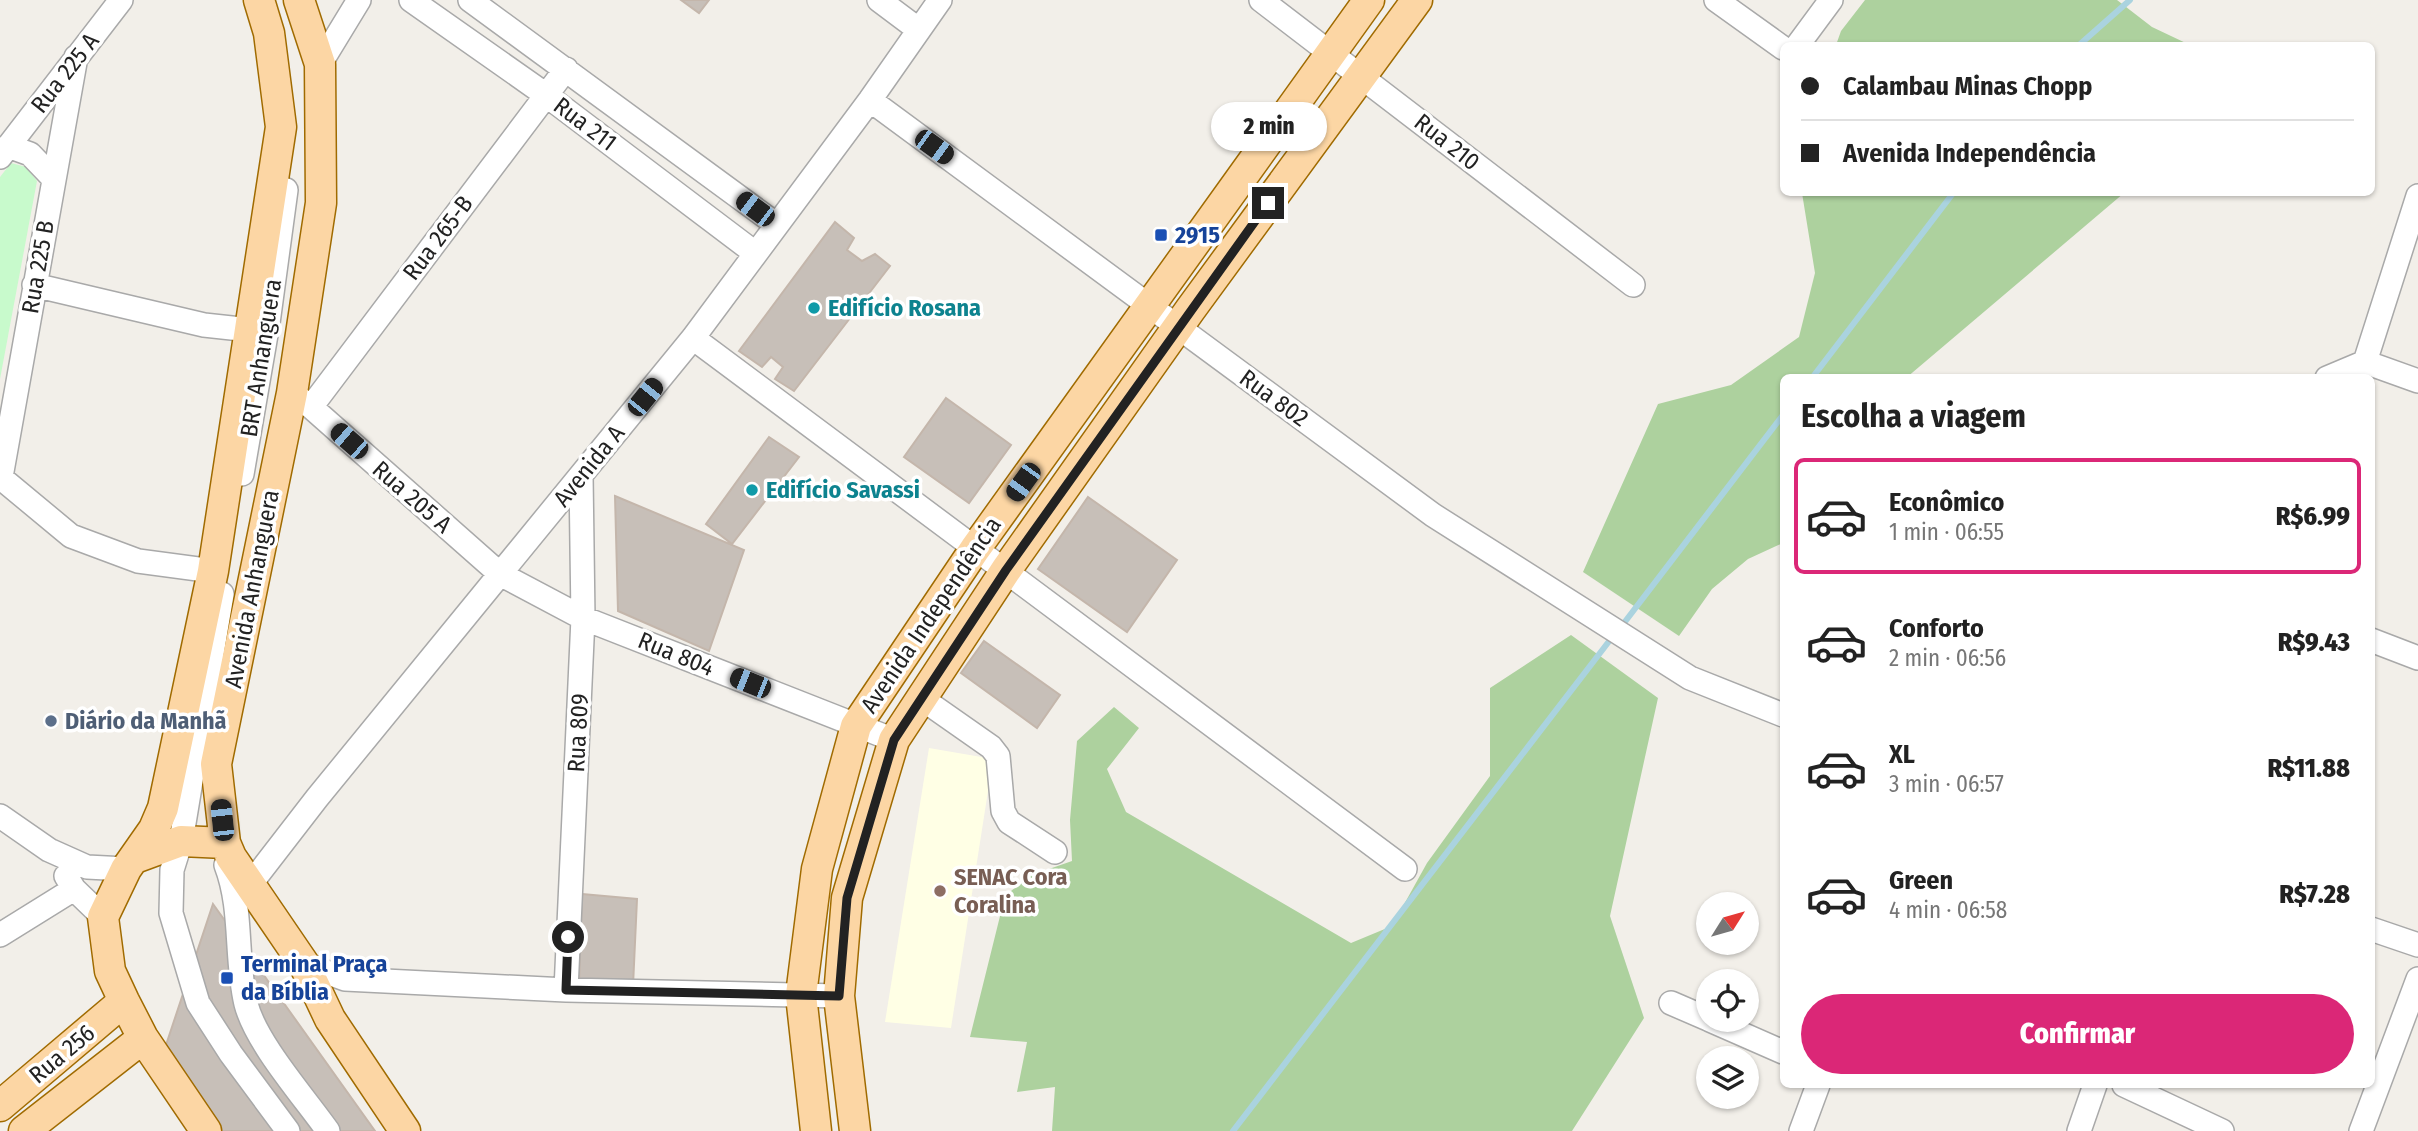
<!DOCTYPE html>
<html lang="pt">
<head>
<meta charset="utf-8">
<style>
	body { margin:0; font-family:"Fira Sans Condensed",sans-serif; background:#f2f2f2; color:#222; height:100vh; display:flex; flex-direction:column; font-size:26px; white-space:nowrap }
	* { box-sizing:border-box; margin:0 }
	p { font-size:23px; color:#767676 }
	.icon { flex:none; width:38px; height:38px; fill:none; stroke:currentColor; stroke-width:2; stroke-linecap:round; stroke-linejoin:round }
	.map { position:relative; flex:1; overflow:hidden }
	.drawer { position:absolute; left:1780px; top:374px; width:595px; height:714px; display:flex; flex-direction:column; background:#fff; border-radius:10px; box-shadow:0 2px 5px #0004 }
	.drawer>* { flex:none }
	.banner { position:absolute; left:1780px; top:42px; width:595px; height:154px; border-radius:10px; box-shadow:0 2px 5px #0004; display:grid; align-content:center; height:154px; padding:0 21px; background:#fff }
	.needle { width:46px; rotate:53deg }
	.fabs { position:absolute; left:1696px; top:892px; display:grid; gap:14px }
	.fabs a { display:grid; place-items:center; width:63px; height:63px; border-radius:50%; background:#fff; box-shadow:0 2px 5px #0004; font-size:35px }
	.end { position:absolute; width:32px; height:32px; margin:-16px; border:9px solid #222; background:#fff; box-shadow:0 0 0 4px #fff }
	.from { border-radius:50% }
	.bubble { position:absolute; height:49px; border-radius:24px; background:#fff; box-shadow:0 2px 5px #0004; font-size:23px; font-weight:800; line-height:49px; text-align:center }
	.car { position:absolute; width:21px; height:42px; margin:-21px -10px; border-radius:9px; box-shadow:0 0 5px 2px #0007; background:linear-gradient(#222 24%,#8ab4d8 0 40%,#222 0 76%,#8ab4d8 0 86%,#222 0) }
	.banner b { display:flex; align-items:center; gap:24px; height:66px; font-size:26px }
	.banner b+b { border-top:2px solid #e0e0e0 }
	.banner i { width:18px; height:18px; background:#222 }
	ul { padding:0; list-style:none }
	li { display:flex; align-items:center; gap:21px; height:116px; margin:0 14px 10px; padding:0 7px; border:4px solid transparent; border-radius:10px }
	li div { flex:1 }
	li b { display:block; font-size:26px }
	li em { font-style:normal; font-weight:800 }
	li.active { border-color:#db2777 }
	li>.icon { width:63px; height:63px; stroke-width:1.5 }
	h2 { padding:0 21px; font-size:32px; line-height:84px }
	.button { display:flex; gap:14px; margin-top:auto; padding:14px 21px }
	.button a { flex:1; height:80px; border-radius:42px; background:#db2777; color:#fff; font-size:28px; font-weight:800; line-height:80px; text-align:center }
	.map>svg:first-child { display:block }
</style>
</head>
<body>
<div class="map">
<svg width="2418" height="1131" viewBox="0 0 2418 1131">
	<rect width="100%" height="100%" fill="#f2efe9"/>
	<path fill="#ffffe5" d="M929 748 993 759 951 1028 885 1022Z"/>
	<path fill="#add19e" d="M1865 0H2117L2152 27 2190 45H1836L1841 31Z
		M1802 193H2124L1906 378H1783V543L1748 559 1712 589 1679 636 1583 572 1658 404 1731 385 1799 337 1815 273Z
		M1571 635 1658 698 1610 916 1644 1018 1572 1131H1052L1055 1087 1017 1092 1027 1042 970 1037 1005 896 1029 876 1072 861 1070 820 1077 741 1114 707 1139 728 1107 769 1126 812 1351 943 1392 926 1427 863 1490 776V688Z"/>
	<path fill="#c8facc" d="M11 163 26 167 37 181 0 379V177Z"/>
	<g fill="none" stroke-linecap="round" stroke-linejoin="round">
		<path stroke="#aad3df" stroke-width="6" d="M2078 46 2130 0
			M1812 378 1954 192
			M1624 623 1783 415
			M1233 1131 1610 640"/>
	</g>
	<path fill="#c7bfb8" stroke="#c4b6ab" stroke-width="2" d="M681 0H709L699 13Z
		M835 222 854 238 847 250 862 261 875 254 890 266 794 391 775 379 783 367 771 357 762 367 739 351Z
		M946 398 1011 445 969 503 904 457Z
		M769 437 799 457 732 544 706 524Z
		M615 496 744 550 709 651 618 611Z
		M1088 497 1177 560 1127 632 1038 569Z
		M984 641 1060 695 1037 728 961 673Z
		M582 894 637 899 633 986 579 985Z
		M213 904 375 1131H217L164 1051Z"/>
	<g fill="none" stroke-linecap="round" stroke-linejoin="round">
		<g stroke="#a9a9a9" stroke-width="26">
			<path id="minor" d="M411 0 546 95 755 253
				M470 0 777 225
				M879 0 919 30
				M1261 0 1633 285
				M1716 0 1783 48
				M1797 46 1831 0
				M320 64 359 0
				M870 100 1433 515 1690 678 1783 715
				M8 146 30 154 54 179
				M0 157 121 0
				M34 285 204 325 250 330
				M693 338 1405 869
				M2365 362 2418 196
				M2365 362 2418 381
				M2327 378 2365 362
				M292 393 311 407 500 574 583 618 894 740
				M311 407 566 69
				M242 474 268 323 286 190
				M0 477 71 536 138 561 213 571
				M1 477 76 57
				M222 594 181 841 172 870 171 913 198 1003 231 1054 288 1131
				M2371 640 2418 658
				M921 698 991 747 998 756 1003 811 1009 822 1055 852
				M0 816 49 850 87 867 126 869
				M226 865C243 909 235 958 246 1004 256 1043 304 1097 328 1131
				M66 876 74 889 103 917
				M249 886 317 798 693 338 870 100 940 0
				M2371 929 2418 945
				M0 935 74 889
				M304 964 345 979 566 990 839 996
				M566 990 583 618 581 475
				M1671 1003 1708 1019
				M1710 1020 1783 1052
				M2124 1085 2222 1131
				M1801 1131 1818 1085
				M2079 1131 2095 1085
				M2361 1131 2418 979"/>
		</g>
		<g stroke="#a06b00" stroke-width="33">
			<path id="major" d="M299 0 320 64 321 203 292 393 216 764 225 843 231 857 304 964 330 1019 405 1131
				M135 858 181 841 225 843
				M0 1106 124 1001
				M24 1131 143 1038
				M206 1131 143 1038 124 1001 110 971 103 917 126 869 154 829 163 808 213 571 281 127 269 33 259 0
				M816 1131 801 995 817 869 856 726 975 549 1369 0
				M855 1131 839 996 847 898 894 740 1006 570 1190 310 1417 0"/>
		</g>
		<use href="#minor" stroke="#fff" stroke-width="23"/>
		<use href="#major" stroke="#fcd6a4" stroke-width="30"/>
	</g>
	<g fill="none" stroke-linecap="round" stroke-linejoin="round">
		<path stroke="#222" stroke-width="9" d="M568 937 566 990 839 996 847 898 894 740 1006 570 1268 203"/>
	</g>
	<g fill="#1a4fb4" stroke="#fff" stroke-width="2.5">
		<rect x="1154" y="228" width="14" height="14" rx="3.5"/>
		<rect x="220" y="971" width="14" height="14" rx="3.5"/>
	</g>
	<g fill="#0f9aa8" stroke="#fff" stroke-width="2.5">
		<circle cx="814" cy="308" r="7"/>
		<circle cx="752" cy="490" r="7"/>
	</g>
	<circle fill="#5c6f8a" stroke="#fff" stroke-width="2.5" cx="51" cy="721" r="7"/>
	<circle fill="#8d6e63" stroke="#fff" stroke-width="2.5" cx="940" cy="891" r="7"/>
	<g text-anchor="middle" stroke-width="7" stroke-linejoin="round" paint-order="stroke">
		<g font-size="24" fill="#222" stroke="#fff">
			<text transform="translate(65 73) rotate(-52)" y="8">Rua 225 A</text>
			<text transform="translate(585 124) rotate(37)" y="8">Rua 211</text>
			<text transform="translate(1447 142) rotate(38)" y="8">Rua 210</text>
			<text transform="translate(438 238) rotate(-53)" y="8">Rua 265-B</text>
			<text transform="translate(38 267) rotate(-80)" y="8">Rua 225 B</text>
			<text transform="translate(261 358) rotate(-81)" y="8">BRT Anhanguera</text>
			<text transform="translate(1274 398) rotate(36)" y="8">Rua 802</text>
			<text transform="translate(589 466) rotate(-51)" y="8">Avenida A</text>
			<text transform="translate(412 497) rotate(41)" y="8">Rua 205 A</text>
			<text transform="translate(252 589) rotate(-79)" y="8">Avenida Anhanguera</text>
			<text transform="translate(931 615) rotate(-56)" y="8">Avenida Independência</text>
			<text transform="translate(676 654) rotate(22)" y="8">Rua 804</text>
			<text transform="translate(578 733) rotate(-87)" y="8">Rua 809</text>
			<text transform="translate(62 1054) rotate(-40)" y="8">Rua 256</text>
		</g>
		<g font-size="24" font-weight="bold" fill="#164399" stroke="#fff" text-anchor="start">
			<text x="1175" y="243">2915</text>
			<text x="241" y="972">Terminal Praça<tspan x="241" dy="28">da Bíblia</tspan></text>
		</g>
		<g font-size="24" font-weight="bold" fill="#0d838f" stroke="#fff" text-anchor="start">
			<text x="828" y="316">Edifício Rosana</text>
			<text x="766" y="498">Edifício Savassi</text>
		</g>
		<g font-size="24" font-weight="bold" fill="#4e5e75" stroke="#fff" text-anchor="start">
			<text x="65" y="729">Diário da Manhã</text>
		</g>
		<g font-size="24" font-weight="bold" fill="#785e54" stroke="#fff" text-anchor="start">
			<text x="954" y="885">SENAC Cora<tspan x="954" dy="28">Coralina</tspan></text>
		</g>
	</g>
</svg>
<div class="fabs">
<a><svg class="needle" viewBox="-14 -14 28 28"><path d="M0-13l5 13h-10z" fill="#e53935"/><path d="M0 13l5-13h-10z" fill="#767676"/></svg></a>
<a><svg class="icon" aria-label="locate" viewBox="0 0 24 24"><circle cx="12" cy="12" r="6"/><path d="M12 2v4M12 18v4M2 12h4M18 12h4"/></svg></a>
<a><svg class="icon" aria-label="layers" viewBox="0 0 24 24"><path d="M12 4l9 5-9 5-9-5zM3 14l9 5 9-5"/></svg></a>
</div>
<i class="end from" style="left:568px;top:937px"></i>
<i class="end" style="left:1268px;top:203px"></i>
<div class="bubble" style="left:1211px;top:102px;width:116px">2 min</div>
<i class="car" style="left:934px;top:147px;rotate:126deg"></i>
<i class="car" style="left:755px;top:209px;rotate:307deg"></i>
<i class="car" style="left:645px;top:397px;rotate:39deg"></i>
<i class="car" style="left:349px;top:441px;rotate:311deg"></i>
<i class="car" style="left:1023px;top:482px;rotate:216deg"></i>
<i class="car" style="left:750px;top:683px;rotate:292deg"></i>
<i class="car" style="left:222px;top:820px;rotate:354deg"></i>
<div class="banner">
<b><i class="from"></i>Calambau Minas Chopp</b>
<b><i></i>Avenida Independência</b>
</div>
<section class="drawer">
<h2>Escolha a viagem</h2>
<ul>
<li class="active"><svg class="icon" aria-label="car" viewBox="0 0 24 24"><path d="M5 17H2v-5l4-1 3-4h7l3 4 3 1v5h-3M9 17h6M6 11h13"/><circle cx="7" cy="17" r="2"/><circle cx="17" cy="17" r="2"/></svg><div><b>Econômico</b><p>1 min · 06:55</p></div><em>R$6.99</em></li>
<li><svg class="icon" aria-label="car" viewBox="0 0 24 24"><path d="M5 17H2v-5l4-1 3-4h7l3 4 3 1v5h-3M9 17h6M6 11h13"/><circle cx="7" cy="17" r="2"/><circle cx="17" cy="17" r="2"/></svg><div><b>Conforto</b><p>2 min · 06:56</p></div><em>R$9.43</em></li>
<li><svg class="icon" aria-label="car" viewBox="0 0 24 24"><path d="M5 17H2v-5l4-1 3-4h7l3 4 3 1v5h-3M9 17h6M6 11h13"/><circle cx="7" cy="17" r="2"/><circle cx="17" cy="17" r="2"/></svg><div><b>XL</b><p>3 min · 06:57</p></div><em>R$11.88</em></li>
<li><svg class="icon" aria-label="car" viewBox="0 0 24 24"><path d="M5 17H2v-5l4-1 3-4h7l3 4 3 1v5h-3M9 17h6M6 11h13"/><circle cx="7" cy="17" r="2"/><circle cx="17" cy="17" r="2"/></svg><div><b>Green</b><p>4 min · 06:58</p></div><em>R$7.28</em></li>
</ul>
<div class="button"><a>Confirmar</a></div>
</section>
</div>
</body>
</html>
